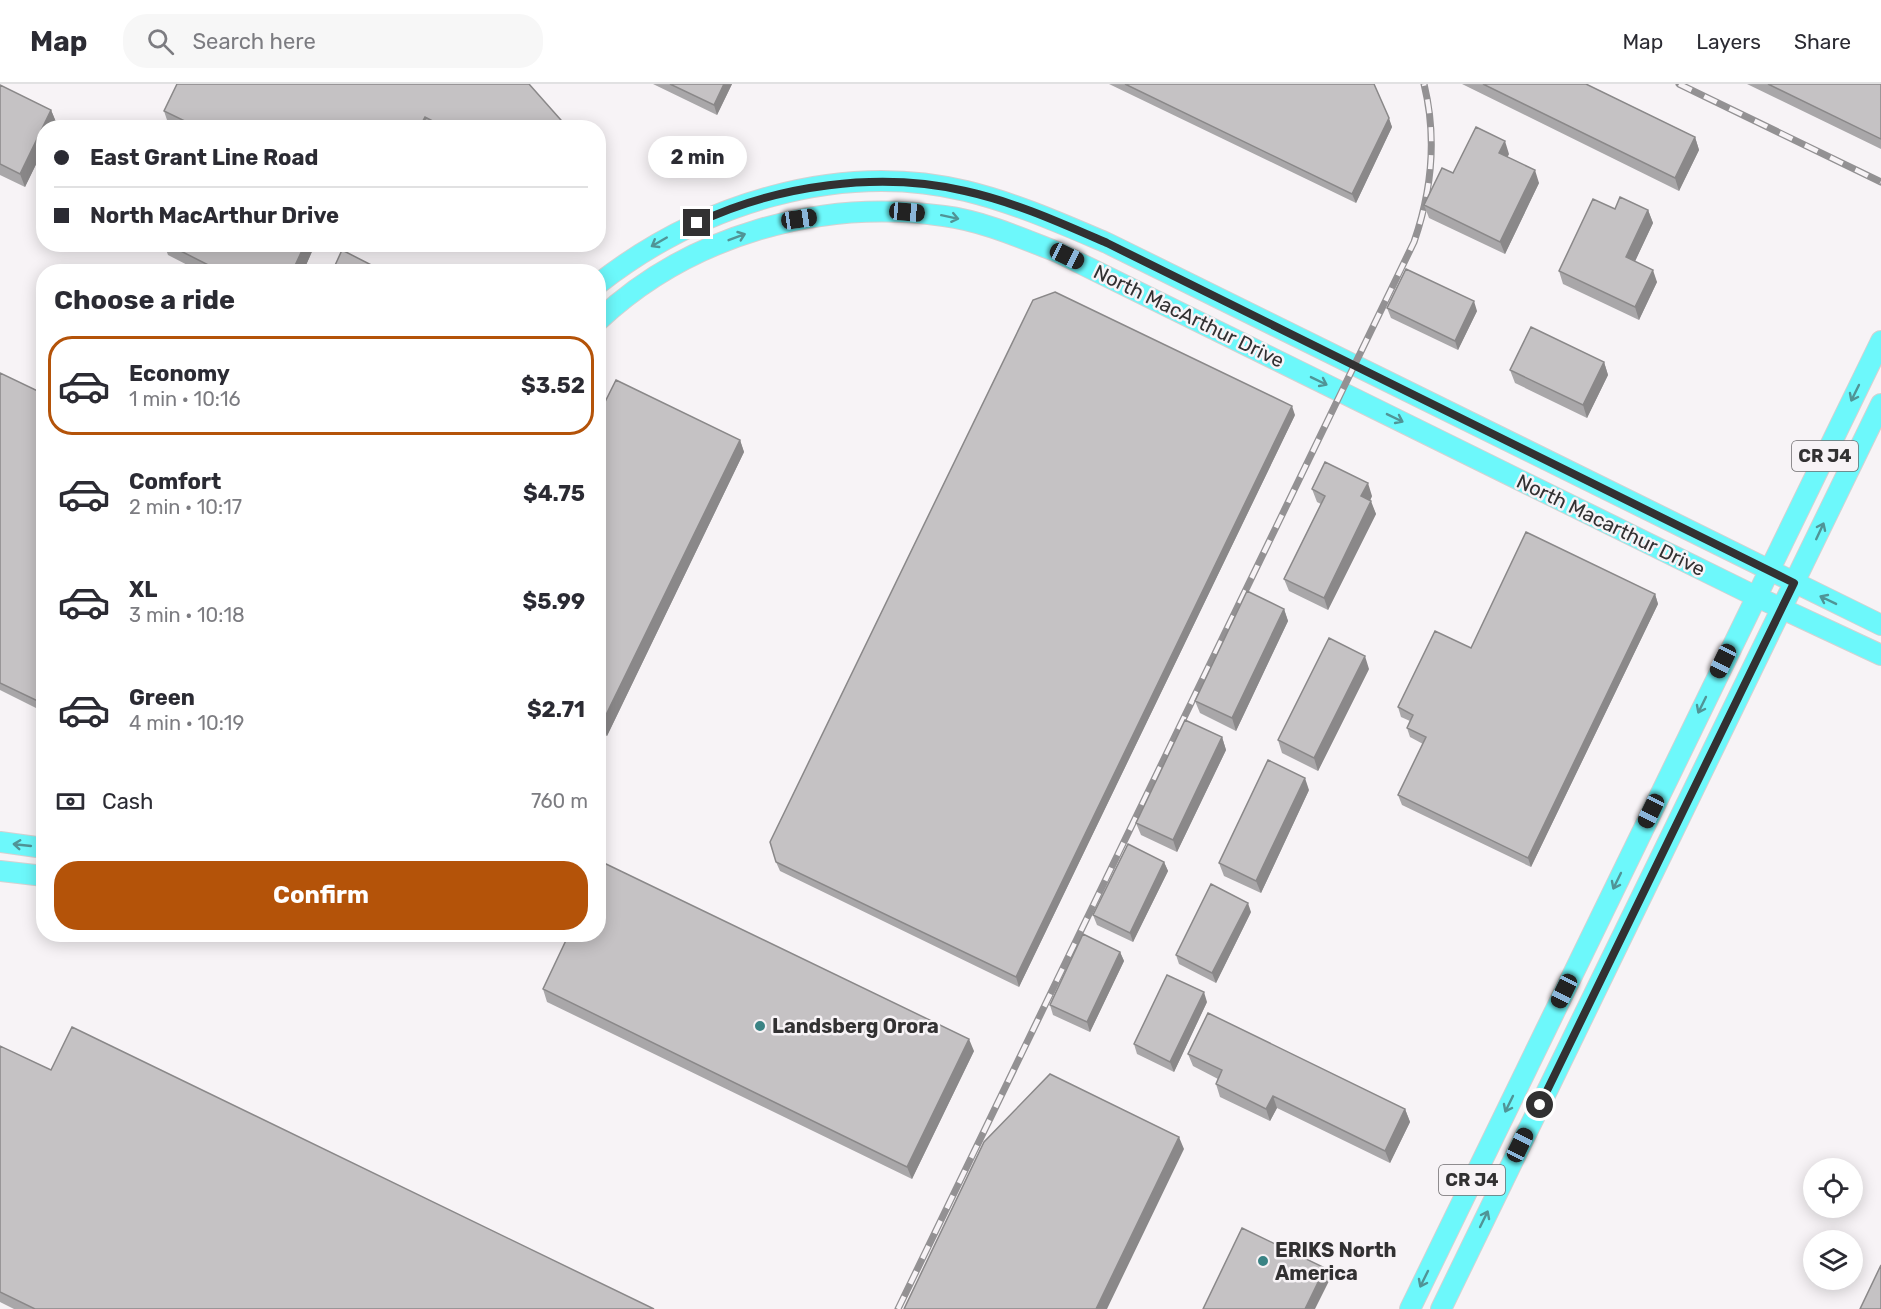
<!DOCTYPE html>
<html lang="en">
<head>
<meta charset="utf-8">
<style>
	body { margin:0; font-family:Rubik,sans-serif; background:#f7f7f7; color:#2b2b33; height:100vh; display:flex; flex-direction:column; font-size:22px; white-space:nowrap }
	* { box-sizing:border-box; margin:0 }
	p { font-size:20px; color:#7c7c81 }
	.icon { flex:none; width:33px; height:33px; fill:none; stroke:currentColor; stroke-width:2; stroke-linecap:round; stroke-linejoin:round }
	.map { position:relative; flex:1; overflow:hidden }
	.panel { position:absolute; left:36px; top:180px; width:570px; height:678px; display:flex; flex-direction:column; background:#fff; border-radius:24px; box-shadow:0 3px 15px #0003 }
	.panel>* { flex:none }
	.top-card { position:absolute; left:36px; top:36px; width:570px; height:132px; border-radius:24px; box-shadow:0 3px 15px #0003; display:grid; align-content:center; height:132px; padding:0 18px; background:#fff }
	.controls { position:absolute; left:1803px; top:1074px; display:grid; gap:12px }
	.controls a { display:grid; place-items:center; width:60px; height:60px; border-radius:50%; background:#fff; box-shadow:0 3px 15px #0003; font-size:30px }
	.end { position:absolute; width:27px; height:27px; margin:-14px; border:8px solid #323132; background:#fff; box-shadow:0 0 0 3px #fff }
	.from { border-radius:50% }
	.bubble { position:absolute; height:42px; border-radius:21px; background:#fff; box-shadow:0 3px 15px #0003; font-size:20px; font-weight:700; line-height:42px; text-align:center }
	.car { position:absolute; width:18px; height:36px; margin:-18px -9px; border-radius:8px; box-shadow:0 0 4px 2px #0007; background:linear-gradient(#222 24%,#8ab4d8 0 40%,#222 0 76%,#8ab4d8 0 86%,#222 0) }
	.top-card b { display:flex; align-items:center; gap:21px; height:57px; font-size:22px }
	.top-card b+b { border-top:2px solid #e1e1e2 }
	.top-card i { width:15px; height:15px; background:#2b2b33 }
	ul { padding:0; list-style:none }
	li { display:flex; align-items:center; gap:18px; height:99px; margin:0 12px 9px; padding:0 6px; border:3px solid transparent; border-radius:24px }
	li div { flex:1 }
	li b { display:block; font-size:22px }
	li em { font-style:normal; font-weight:700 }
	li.active { border-color:#b45309 }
	li>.icon { width:54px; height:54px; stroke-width:1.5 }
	h2 { padding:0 18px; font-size:27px; line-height:72px }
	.pay { display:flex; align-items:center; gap:15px; height:66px; padding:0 18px; font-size:22px }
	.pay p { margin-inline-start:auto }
	.button { display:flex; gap:12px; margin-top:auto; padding:12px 18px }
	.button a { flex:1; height:69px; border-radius:24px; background:#b45309; color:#fff; font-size:24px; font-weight:700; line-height:69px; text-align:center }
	header { display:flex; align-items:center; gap:36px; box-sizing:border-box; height:84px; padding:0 30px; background:#fff; border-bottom:2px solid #e1e1e2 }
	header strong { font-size:28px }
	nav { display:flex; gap:33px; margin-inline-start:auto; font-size:21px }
	.search { width:420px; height:54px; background:#f7f7f7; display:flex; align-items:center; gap:15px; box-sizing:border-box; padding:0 21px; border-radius:24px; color:#7c7c81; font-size:22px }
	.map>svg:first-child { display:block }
</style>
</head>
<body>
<header>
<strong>Map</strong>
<div class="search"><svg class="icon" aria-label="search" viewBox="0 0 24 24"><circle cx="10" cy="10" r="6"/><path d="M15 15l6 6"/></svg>Search here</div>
<nav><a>Map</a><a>Layers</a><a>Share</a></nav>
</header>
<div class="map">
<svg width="1881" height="1225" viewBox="0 0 1881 1225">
	<rect width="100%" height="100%" fill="#f7f3f6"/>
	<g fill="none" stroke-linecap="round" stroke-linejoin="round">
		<g stroke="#d2d2d2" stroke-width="22">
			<path id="major" d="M598 200C699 121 838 76 966 107 1015 119 1060 139 1107 159L1881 541
				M598 237C689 151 821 114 944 132 983 137 1021 154 1057 168L1755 512 1881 571
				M0 758 44 764
				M0 787 44 792
				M1410 1225 1881 257
				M1441 1225 1881 320"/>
		</g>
		<use href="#major" stroke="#6df8fb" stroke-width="20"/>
		<g stroke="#939193" stroke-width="7">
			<path id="rail" d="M1679 0 1881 98
				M898 1225 1414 158C1432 106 1437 53 1424 0"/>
		</g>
		<use href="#rail" stroke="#f7f3f6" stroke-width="4.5" stroke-dasharray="14" stroke-linecap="butt"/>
	</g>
	<path fill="#a9a7a9" d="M177 0 568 44H430L428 42 427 44H183L167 36 164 27Z
		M653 0H732L717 31Z
		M1109 0H1374L1392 43 1356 119Z
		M1462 0H1586L1695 53 1699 66 1679 107Z
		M1747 0H1881V65Z
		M0 1 51 26 56 38 53 44H44V64L25 103 0 91Z
		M1509 70 1507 73 1539 99 1505 170 1429 134 1424 121 1453 89Z
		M1615 125 1648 126 1653 139 1635 177 1657 198 1639 236 1563 200 1559 187Z
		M164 160H313L314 163 303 188H201L168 171Z
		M1387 224 1477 227 1458 266 1391 234Z
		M1604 278 1608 291 1587 334 1515 299 1510 286Z
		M0 289 44 310V628L0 606Z
		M1295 331 1019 903 780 787 776 778Z
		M598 332 740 356 744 368 607 652 598 648Z
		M1312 405 1372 412 1370 417 1376 430 1328 526 1289 507 1284 495 1321 420 1317 418Z
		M1655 510 1658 520 1531 783 1402 721 1398 711 1423 660 1410 653 1407 644 1410 637 1401 633 1398 623 1471 564Z
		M1284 525 1288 537 1236 647 1200 629 1195 617Z
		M1369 585 1318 687 1282 669 1278 656Z
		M1222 653 1226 666 1177 768 1141 751 1136 739Z
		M1309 706 1261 809 1224 792 1219 779Z
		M1164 778 1168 787 1133 858 1097 841 1093 831Z
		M1251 828 1216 899 1179 880 1176 871Z
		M1120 868 1124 877 1090 948 1053 931 1050 921Z
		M543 905 974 967 912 1095 547 918Z
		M1207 918 1174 988 1137 970 1134 960Z
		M0 962 51 986 654 1225H14L0 1218Z
		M1188 970 1405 1025 1410 1038 1390 1079 1277 1024 1270 1037 1220 1013 1216 1000 1218 995 1193 982Z"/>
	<path fill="#8a8889" d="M724 0H732L717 31 714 21Z
		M51 26 56 38 53 44H44V64L25 103 20 90Z
		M425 33 428 42 427 44H419Z
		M1389 34 1392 43 1356 119 1352 110Z
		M1695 53 1699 66 1679 107 1675 94Z
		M1505 57 1509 70 1503 82 1499 69Z
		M1535 86 1539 99 1505 170 1500 158Z
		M1648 126 1653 139 1631 186 1626 173Z
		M305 160H313L314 163 303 188H292Z
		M1653 186 1657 198 1639 236 1635 223Z
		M1474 217 1477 227 1458 266 1455 257Z
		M1604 278 1608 291 1587 334 1583 321Z
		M1292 322 1295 331 1019 903 1016 893Z
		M740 356 744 368 607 652 602 639Z
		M1368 399 1372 412 1366 425 1361 412Z
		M1371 417 1376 430 1328 526 1324 514Z
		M1655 510 1658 520 1531 783 1528 774Z
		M1284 525 1288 537 1236 647 1232 634Z
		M1365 572 1369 585 1318 687 1314 674Z
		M1222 653 1226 666 1177 768 1173 756Z
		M1305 694 1309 706 1261 809 1256 797Z
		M1164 778 1168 787 1133 858 1130 849Z
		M1248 819 1251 828 1216 899 1212 889Z
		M1120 868 1124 877 1090 948 1087 938Z
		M1204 908 1207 918 1174 988 1170 978Z
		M969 955 974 967 912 1095 907 1083Z
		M1273 1012 1277 1024 1270 1037 1266 1025Z
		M1405 1025 1410 1038 1390 1079 1385 1067Z
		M1179 1053 1184 1065 1107 1225H1096Z
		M1325 1184 1329 1197 1315 1225H1305Z"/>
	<path fill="#c5c2c4" stroke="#8a8889" stroke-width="1.5" d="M177 0H529L568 44H446L425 33 419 44H199L164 27Z
		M670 0H724L714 21Z
		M1125 0H1374L1389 34 1352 110Z
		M1483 0H1586L1695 53 1675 94Z
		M1768 0H1881V55Z
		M0 1 51 26 20 90 0 80Z
		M1476 43 1505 57 1499 69 1535 86 1500 158 1424 121 1442 84 1453 89Z
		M1620 113 1648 126 1626 173 1653 186 1635 223 1559 187 1593 115 1615 125Z
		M167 160H305L292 188H222Z
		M342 166 385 188H332Z
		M1406 185 1474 217 1455 257 1387 224Z
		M1055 208 1292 322 1016 893 776 778 770 758 1033 216Z
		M1531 243 1604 278 1583 321 1510 286Z
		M0 289 44 310V620L0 599Z
		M616 296 740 356 602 639 598 638V332Z
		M1325 378 1368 399 1361 412 1371 417 1324 514 1284 495 1325 412 1312 405Z
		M1526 448 1655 510 1528 774 1398 711 1426 653 1407 644 1413 631 1398 623 1435 547 1471 564Z
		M1247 507 1284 525 1232 634 1195 617Z
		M1329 554 1365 572 1314 674 1278 656Z
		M1185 636 1222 653 1173 756 1136 739Z
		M1268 676 1305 694 1256 797 1219 779Z
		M1128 760 1164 778 1130 849 1093 831Z
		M604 779 969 955 907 1083 543 905 569 850H598V789Z
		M1211 800 1248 819 1212 889 1176 871Z
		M1083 850 1120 868 1087 938 1050 921Z
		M1167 891 1204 908 1170 978 1134 960Z
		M1208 929 1405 1025 1385 1067 1273 1012 1266 1025 1216 1000 1222 986 1188 970Z
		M72 943 654 1225H35L0 1208V962L51 986Z
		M1050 990 1179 1053 1096 1225H904L984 1058Z
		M1242 1144 1325 1184 1305 1225H1203Z
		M1881 1181V1225H1860Z"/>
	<defs><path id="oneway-shaft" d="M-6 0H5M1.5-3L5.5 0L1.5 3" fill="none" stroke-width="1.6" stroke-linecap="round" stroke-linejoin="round" transform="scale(1.5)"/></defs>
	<g stroke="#509496">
		<use href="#oneway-shaft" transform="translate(950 133) rotate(12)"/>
		<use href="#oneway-shaft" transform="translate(737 153) rotate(-21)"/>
		<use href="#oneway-shaft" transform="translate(659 158) rotate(150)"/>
		<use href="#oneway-shaft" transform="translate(1319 297) rotate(26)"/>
		<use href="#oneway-shaft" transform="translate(1855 309) rotate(116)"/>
		<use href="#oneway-shaft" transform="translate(1395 334) rotate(26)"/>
		<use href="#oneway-shaft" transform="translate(1820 447) rotate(-65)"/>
		<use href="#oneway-shaft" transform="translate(1828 516) rotate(-154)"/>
		<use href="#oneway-shaft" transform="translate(1702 621) rotate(116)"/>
		<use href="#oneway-shaft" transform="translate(22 761) rotate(-174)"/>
		<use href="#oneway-shaft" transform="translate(1617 797) rotate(116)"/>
		<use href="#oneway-shaft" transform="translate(1509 1020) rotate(116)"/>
		<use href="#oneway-shaft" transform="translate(1484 1135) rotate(-64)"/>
		<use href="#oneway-shaft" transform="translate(1424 1195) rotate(116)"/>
	</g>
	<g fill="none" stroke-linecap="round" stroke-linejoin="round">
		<path stroke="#323132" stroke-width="8" d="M697 139C777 101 879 87 965 107 1015 118 1061 139 1107 159L1794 499 1540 1021"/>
	</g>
	<g fill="#3a8384" stroke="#f7f3f6" stroke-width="2">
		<circle cx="760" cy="942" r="6"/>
		<circle cx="1263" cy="1177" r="6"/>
	</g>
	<g text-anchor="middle" stroke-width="5" stroke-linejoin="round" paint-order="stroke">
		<g fill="#f7f3f6" stroke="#6d6b6d" stroke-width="1.5">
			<rect x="1792" y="357" width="66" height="30" rx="4.5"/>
			<rect x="1439" y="1081" width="66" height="30" rx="4.5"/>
		</g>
		<g font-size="18" font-weight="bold" fill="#323132">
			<text x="1825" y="378">CR J4</text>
			<text x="1472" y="1102">CR J4</text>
		</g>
		<g font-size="20" fill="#323132" stroke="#f7f3f6">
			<text transform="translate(1189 232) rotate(26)" y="7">North MacArthur Drive</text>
			<text transform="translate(1611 441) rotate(26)" y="7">North Macarthur Drive</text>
		</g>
		<g font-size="20" font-weight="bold" fill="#323132" stroke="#f7f3f6" text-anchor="start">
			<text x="772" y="949">Landsberg Orora</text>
			<text x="1275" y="1173">ERIKS North<tspan x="1275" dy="23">America</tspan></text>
		</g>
	</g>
</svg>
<div class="controls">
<a><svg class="icon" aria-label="locate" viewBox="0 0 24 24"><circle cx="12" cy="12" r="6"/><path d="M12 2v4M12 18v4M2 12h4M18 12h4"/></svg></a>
<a><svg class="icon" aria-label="layers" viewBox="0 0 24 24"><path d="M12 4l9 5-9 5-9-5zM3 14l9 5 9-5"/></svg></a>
</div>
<i class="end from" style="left:1540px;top:1021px"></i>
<i class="end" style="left:697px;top:139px"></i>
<div class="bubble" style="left:648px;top:52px;width:99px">2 min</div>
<i class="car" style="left:907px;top:128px;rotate:95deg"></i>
<i class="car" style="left:799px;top:135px;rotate:82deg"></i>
<i class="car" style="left:1067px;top:172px;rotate:116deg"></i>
<i class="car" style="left:1723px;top:577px;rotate:206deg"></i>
<i class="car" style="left:1651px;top:727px;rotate:206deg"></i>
<i class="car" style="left:1564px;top:907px;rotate:206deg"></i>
<i class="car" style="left:1520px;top:1061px;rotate:26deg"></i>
<div class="top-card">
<b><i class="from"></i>East Grant Line Road</b>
<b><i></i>North MacArthur Drive</b>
</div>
<section class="panel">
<h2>Choose a ride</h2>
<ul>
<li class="active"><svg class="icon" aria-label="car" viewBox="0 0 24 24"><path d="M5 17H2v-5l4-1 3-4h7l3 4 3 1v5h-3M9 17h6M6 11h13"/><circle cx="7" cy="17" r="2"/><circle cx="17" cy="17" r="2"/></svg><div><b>Economy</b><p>1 min · 10:16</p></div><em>$3.52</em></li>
<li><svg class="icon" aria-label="car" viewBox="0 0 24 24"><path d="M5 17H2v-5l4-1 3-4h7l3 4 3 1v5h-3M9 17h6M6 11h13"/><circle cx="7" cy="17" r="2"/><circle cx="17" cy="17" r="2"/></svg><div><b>Comfort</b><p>2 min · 10:17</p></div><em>$4.75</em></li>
<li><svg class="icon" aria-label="car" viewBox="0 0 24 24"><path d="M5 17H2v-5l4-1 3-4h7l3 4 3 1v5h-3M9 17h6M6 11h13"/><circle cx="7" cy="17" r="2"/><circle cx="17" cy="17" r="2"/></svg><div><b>XL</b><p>3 min · 10:18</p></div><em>$5.99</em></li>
<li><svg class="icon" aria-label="car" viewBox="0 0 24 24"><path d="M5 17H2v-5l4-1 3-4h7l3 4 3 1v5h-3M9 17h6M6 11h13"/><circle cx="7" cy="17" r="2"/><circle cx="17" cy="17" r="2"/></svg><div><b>Green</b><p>4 min · 10:19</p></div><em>$2.71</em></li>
</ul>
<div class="pay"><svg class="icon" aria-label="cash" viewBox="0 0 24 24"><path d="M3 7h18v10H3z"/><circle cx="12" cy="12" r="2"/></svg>Cash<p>760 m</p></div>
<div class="button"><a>Confirm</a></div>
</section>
</div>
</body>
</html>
